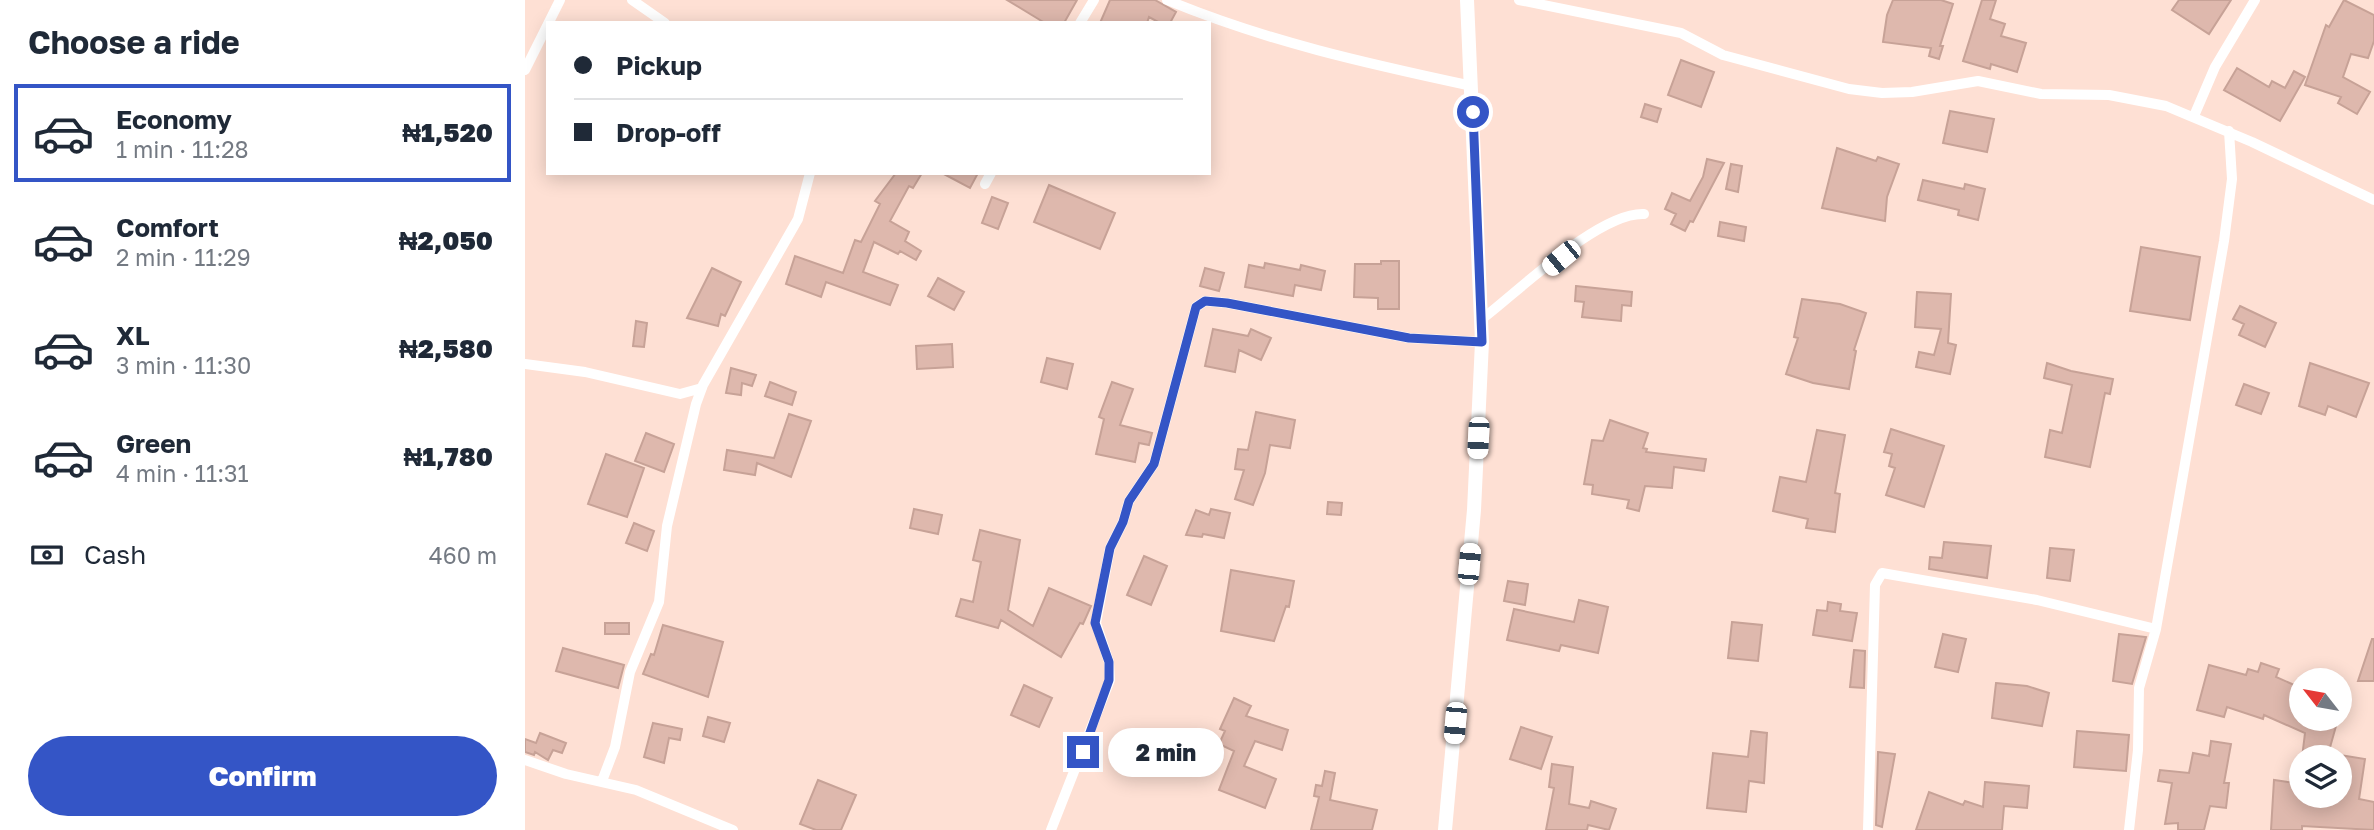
<!DOCTYPE html>
<html lang="en">
<head>
<meta charset="utf-8">
<style>
	body { margin:0; font-family:"Golos Text",sans-serif; background:#f2f2f3; color:#1f2937; height:100vh; display:flex; flex-direction:column; font-size:26px; white-space:nowrap }
	* { box-sizing:border-box; margin:0 }
	p { font-size:23px; color:#747a83 }
	.icon { flex:none; width:38px; height:38px; fill:none; stroke:currentColor; stroke-width:2; stroke-linecap:round; stroke-linejoin:round }
	.map { position:relative; flex:1; overflow:hidden }
	.drawer { display:flex; flex-direction:column; background:#fff; width:525px }
	.drawer>* { flex:none }
	.banner { position:absolute; left:21px; top:21px; width:665px; height:154px; border-radius:0px; box-shadow:0 4px 18px #0003; display:grid; align-content:center; height:154px; padding:0 28px; background:#fff }
	.needle { width:46px; rotate:301deg }
	.tools { position:absolute; left:1764px; top:668px; display:grid; gap:14px }
	.tools a { display:grid; place-items:center; width:63px; height:63px; border-radius:50%; background:#fff; box-shadow:0 4px 18px #0003; font-size:35px }
	.end { position:absolute; width:32px; height:32px; margin:-16px; border:9px solid #3455c6; background:#fff; box-shadow:0 0 0 4px #fff }
	.from { border-radius:50% }
	.bubble { position:absolute; height:49px; border-radius:24px; background:#fff; box-shadow:0 4px 18px #0003; font-size:23px; font-weight:800; line-height:49px; text-align:center }
	.car { position:absolute; width:21px; height:42px; margin:-21px -10px; border-radius:9px; box-shadow:0 0 5px 2px #0007; background:linear-gradient(#fff 24%,#345 0 40%,#fff 0 76%,#345 0 86%,#fff 0) }
	.banner b { display:flex; align-items:center; gap:24px; height:66px; font-size:26px }
	.banner b+b { border-top:2px solid #e0e1e3 }
	.banner i { width:18px; height:18px; background:#1f2937 }
	ul { padding:0; list-style:none }
	li { display:flex; align-items:center; gap:21px; height:98px; margin:0 14px 10px; padding:0 14px; border:4px solid transparent; border-radius:0px }
	li div { flex:1 }
	li b { display:block; font-size:26px }
	li em { font-style:normal; font-weight:800 }
	li.active { border-color:#3455c6 }
	li>.icon { width:63px; height:63px; stroke-width:1.5 }
	h2 { padding:0 28px; font-size:32px; line-height:84px }
	.pay { display:flex; align-items:center; gap:18px; height:77px; padding:0 28px; font-size:26px }
	.pay p { margin-inline-start:auto }
	.cta { display:flex; gap:14px; margin-top:auto; padding:14px 28px }
	.cta a { flex:1; height:80px; border-radius:42px; background:#3455c6; color:#fff; font-size:28px; font-weight:800; line-height:80px; text-align:center }
	main { display:flex; flex:1; min-height:0 }
	.map>svg:first-child { display:block }
</style>
</head>
<body>
<main>
<section class="drawer">
<h2>Choose a ride</h2>
<ul>
<li class="active"><svg class="icon" aria-label="car" viewBox="0 0 24 24"><path d="M5 17H2v-5l4-1 3-4h7l3 4 3 1v5h-3M9 17h6M6 11h13"/><circle cx="7" cy="17" r="2"/><circle cx="17" cy="17" r="2"/></svg><div><b>Economy</b><p>1 min · 11:28</p></div><em>₦1,520</em></li>
<li><svg class="icon" aria-label="car" viewBox="0 0 24 24"><path d="M5 17H2v-5l4-1 3-4h7l3 4 3 1v5h-3M9 17h6M6 11h13"/><circle cx="7" cy="17" r="2"/><circle cx="17" cy="17" r="2"/></svg><div><b>Comfort</b><p>2 min · 11:29</p></div><em>₦2,050</em></li>
<li><svg class="icon" aria-label="car" viewBox="0 0 24 24"><path d="M5 17H2v-5l4-1 3-4h7l3 4 3 1v5h-3M9 17h6M6 11h13"/><circle cx="7" cy="17" r="2"/><circle cx="17" cy="17" r="2"/></svg><div><b>XL</b><p>3 min · 11:30</p></div><em>₦2,580</em></li>
<li><svg class="icon" aria-label="car" viewBox="0 0 24 24"><path d="M5 17H2v-5l4-1 3-4h7l3 4 3 1v5h-3M9 17h6M6 11h13"/><circle cx="7" cy="17" r="2"/><circle cx="17" cy="17" r="2"/></svg><div><b>Green</b><p>4 min · 11:31</p></div><em>₦1,780</em></li>
</ul>
<div class="pay"><svg class="icon" aria-label="cash" viewBox="0 0 24 24"><path d="M3 7h18v10H3z"/><circle cx="12" cy="12" r="2"/></svg>Cash<p>460 m</p></div>
<div class="cta"><a>Confirm</a></div>
</section>
<div class="map">
<svg width="1849" height="830" viewBox="0 0 1849 830">
	<rect width="100%" height="100%" fill="#fee0d4"/>
	<path fill="#deb8ad" stroke="#c7a297" stroke-width="2" d="M482 0H552L539 23H520Z
		M585 0H630L651 12 645 23H635L624 17 622 23H575Z
		M1368 0H1416L1428 4 1415 46H1418L1414 59 1404 56 1406 48 1358 42 1362 15Z
		M1457 0H1471L1465 19 1480 24 1476 36 1501 43 1492 72 1466 64 1465 69 1438 61Z
		M1654 0H1706L1684 34 1647 10Z
		M1819 0 1849 15V41L1843 58 1826 54 1818 77 1845 92 1832 114 1813 103 1816 97 1780 85 1801 25 1804 27Z
		M1156 60 1189 72 1176 107 1143 95Z
		M1712 68 1744 87 1747 81 1760 88 1769 71 1780 77 1755 121 1699 90Z
		M1120 104 1136 109 1132 122 1116 117Z
		M1425 111 1469 119 1462 152 1418 143Z
		M1312 148 1351 161 1353 157 1374 164 1362 197 1360 221 1297 208Z
		M1182 159 1199 163 1168 222 1165 221 1160 231 1146 224 1151 214 1140 209 1147 193 1165 201 1178 177Z
		M1206 164 1217 166 1213 192 1201 189Z
		M371 173H397L388 188 384 186 365 221 384 232 380 241 396 251 391 260 375 251 373 254 349 242 338 272 373 285 365 305 301 282 296 297 261 284 270 256 318 273 330 240 336 242 355 204 350 201Z
		M417 173H453L445 188Z
		M1398 180 1439 189 1440 184 1460 189 1453 220 1433 215 1434 210 1393 200Z
		M524 185 590 213 575 249 509 222Z
		M467 197 483 203 473 229 457 223Z
		M1195 222 1221 227 1219 241 1193 236Z
		M1616 247 1675 257 1665 320 1605 311Z
		M856 261H874V309H853V298L829 297 830 264H856Z
		M740 263 775 270 776 265 800 271 796 290 770 285 768 296 720 287 724 265 739 268Z
		M187 268 216 282 200 316 196 314 193 326 162 318Z
		M680 268 699 273 694 291 675 286Z
		M413 278 439 292 429 310 403 296Z
		M1051 286 1107 292 1106 306 1097 305 1096 321 1057 317 1059 302 1050 301Z
		M1392 292 1426 294 1423 343 1431 345 1425 374 1391 367 1394 352 1409 355 1416 329 1390 327Z
		M1277 299 1315 304 1341 313 1329 350 1331 351 1324 389 1288 383 1261 374 1273 338 1269 337Z
		M1715 306 1751 323 1740 347 1714 335 1719 324 1708 319Z
		M111 321 122 323 119 347 108 346Z
		M688 329 723 336 726 329 746 338 736 360 714 350 710 372 680 366Z
		M427 344 428 367 392 369 391 346Z
		M522 358 548 364 542 389 516 382Z
		M1522 363 1546 371 1588 379 1585 394 1580 393 1565 467 1520 457 1525 430 1537 433 1547 385 1519 378Z
		M1785 363 1844 383 1831 417 1803 406 1800 415 1774 406Z
		M206 368 231 375 227 386 217 383 216 395 201 393Z
		M245 382 271 392 267 405 240 396Z
		M587 382 608 389 595 425 627 433 624 445 614 443 610 462 571 454 579 419 574 417Z
		M1719 384 1744 393 1736 414 1711 405Z
		M731 412 770 420 765 448 745 445 740 473 728 505 710 499 719 470 710 469 713 449 723 450Z
		M264 414 286 421 266 477 232 463 230 475 199 470 202 450 249 458Z
		M1085 420 1123 433 1118 448 1122 449 1121 452 1181 459 1179 471 1149 467 1147 488 1120 486 1114 511 1102 508 1104 500 1067 494 1068 485 1059 484 1067 440 1078 441Z
		M1366 429 1419 446 1399 507 1361 495 1370 468 1364 466 1367 454 1359 452Z
		M1292 430 1320 435 1310 493 1315 494 1310 532 1281 528 1283 519 1248 511 1255 477 1281 482Z
		M121 433 149 444 139 472 110 461Z
		M81 454 119 468 102 517 63 504Z
		M803 502 817 503 816 515 802 514Z
		M389 509 417 515 413 534 385 528Z
		M686 509 705 513 699 538 678 534 677 537 661 535 671 510 684 515Z
		M109 523 129 531 122 551 101 543Z
		M455 530 495 540 483 610 508 626 524 588 566 606 558 624 555 623 536 657 476 620 473 628 431 616 436 599 448 602 456 562 448 560Z
		M1419 542 1466 546 1462 578 1404 569 1405 557 1417 558Z
		M1525 548 1549 550 1545 581 1522 578Z
		M619 556 642 566 626 605 602 595Z
		M706 570 769 581 764 607 761 606 749 641 696 631Z
		M983 581 1003 584 1000 605 979 601Z
		M1054 600 1083 607 1073 653 1036 645 1034 651 982 640 989 609 1049 622Z
		M1303 602 1316 604 1315 611 1332 613 1327 641 1288 635 1292 610 1302 611Z
		M1207 622 1237 625 1233 661 1203 658Z
		M80 623H104V634H80Z
		M138 625 198 642 183 697 118 674 126 654 129 655Z
		M1418 634 1441 639 1433 672 1410 667Z
		M1594 634 1621 637 1607 684 1588 681Z
		M1847 639H1849V681H1833Z
		M38 648 99 665 93 688 31 671Z
		M1329 650 1340 651 1339 688 1325 687Z
		M1736 663 1754 669 1751 677 1776 688V719H1813L1802 758H1777L1780 733 1739 715 1738 719 1702 707 1699 717 1672 710 1684 665 1721 675 1723 669 1733 672Z
		M1471 683 1502 686 1524 693 1517 726 1467 718Z
		M499 685 527 698 514 727 486 715Z
		M709 698 726 706 721 716 763 730 757 750 730 741 719 766 751 779 740 808 694 790 709 751 694 744 700 731 695 729Z
		M183 717 205 723 199 742 178 736Z
		M128 723 157 729 155 740 144 738 139 763 119 757Z
		M996 727 1027 737 1016 769 985 759Z
		M1226 731 1242 733 1239 783 1224 781 1221 812 1182 808 1188 753 1223 757Z
		M1552 731 1604 735 1601 771 1549 767Z
		M15 733 41 743 37 753 28 750 23 760 10 752 9 755 0 752V739L11 743Z
		M1686 741 1706 744 1699 783H1704L1701 808 1685 806 1679 830H1653V823L1640 824 1647 783 1633 781 1635 770 1664 773 1668 753 1684 756Z
		M1353 752 1370 754 1357 827 1351 825Z
		M1815 755 1840 759 1834 799 1849 802V830L1777 826V830H1746L1749 780 1776 784V796H1815Z
		M1027 764 1048 767 1044 804 1064 808 1066 801 1091 809 1084 830 1063 825 1062 830H1021L1029 788 1024 787Z
		M800 771 810 773 805 800 852 810 847 830H786L794 797 789 796 791 785 797 786Z
		M293 780 331 795 316 830H291L275 824Z
		M1460 782 1504 786 1502 808 1479 806 1477 830H1391L1404 792 1438 805 1440 801 1458 807Z"/>
	<g fill="none" stroke-linecap="round" stroke-linejoin="round">
		<path stroke="#fff" stroke-width="10" d="M107 0 140 23
			M642 0C740 41 844 64 947 86
			M994 0 1156 33 1198 55 1324 89 1357 93 1387 92 1453 81 1516 94 1584 95 1641 106 1727 142 1849 200
			M555 23 569 0
			M0 70 35 0
			M1669 116 1690 67 1730 0
			M460 184 466 173
			M957 319C994 291 1074 212 1119 214
			M0 364 60 372 155 394 177 388
			M0 760 41 774 111 790 208 830
			M77 781 90 747 105 672 134 602 142 526 171 404 178 385 273 219 285 173
			M526 830 585 680 584 662 571 623 585 548 598 522 604 501 629 464 671 307 680 301 702 303 884 338 957 342
			M1343 830 1350 585 1357 573 1512 600 1631 629
			M1604 830 1613 750 1614 688 1631 629 1699 241 1707 179 1704 131"/>
		<path stroke="#fff" stroke-width="14" d="M920 830 949 510 957 342 942 0"/>
	</g>
	<g fill="none" stroke-linecap="round" stroke-linejoin="round">
		<path stroke="#3455c6" stroke-width="9" d="M558 752 584 680V662L570 623 585 548 598 522 604 501 629 464 671 307 680 301 702 303 884 338 957 342 948 112"/>
	</g>
</svg>
<div class="tools">
<a><svg class="needle" viewBox="-14 -14 28 28"><path d="M0-13l5 13h-10z" fill="#e53935"/><path d="M0 13l5-13h-10z" fill="#747a83"/></svg></a>
<a><svg class="icon" aria-label="layers" viewBox="0 0 24 24"><path d="M12 4l9 5-9 5-9-5zM3 14l9 5 9-5"/></svg></a>
</div>
<i class="end from" style="left:948px;top:112px"></i>
<i class="end" style="left:558px;top:752px"></i>
<div class="bubble" style="left:583px;top:728px;width:116px">2 min</div>
<i class="car" style="left:1036px;top:258px;rotate:231deg"></i>
<i class="car" style="left:953px;top:438px;rotate:183deg"></i>
<i class="car" style="left:944px;top:564px;rotate:5deg"></i>
<i class="car" style="left:930px;top:723px;rotate:185deg"></i>
<div class="banner">
<b><i class="from"></i>Pickup</b>
<b><i></i>Drop-off</b>
</div>
</div>
</main>
</body>
</html>
